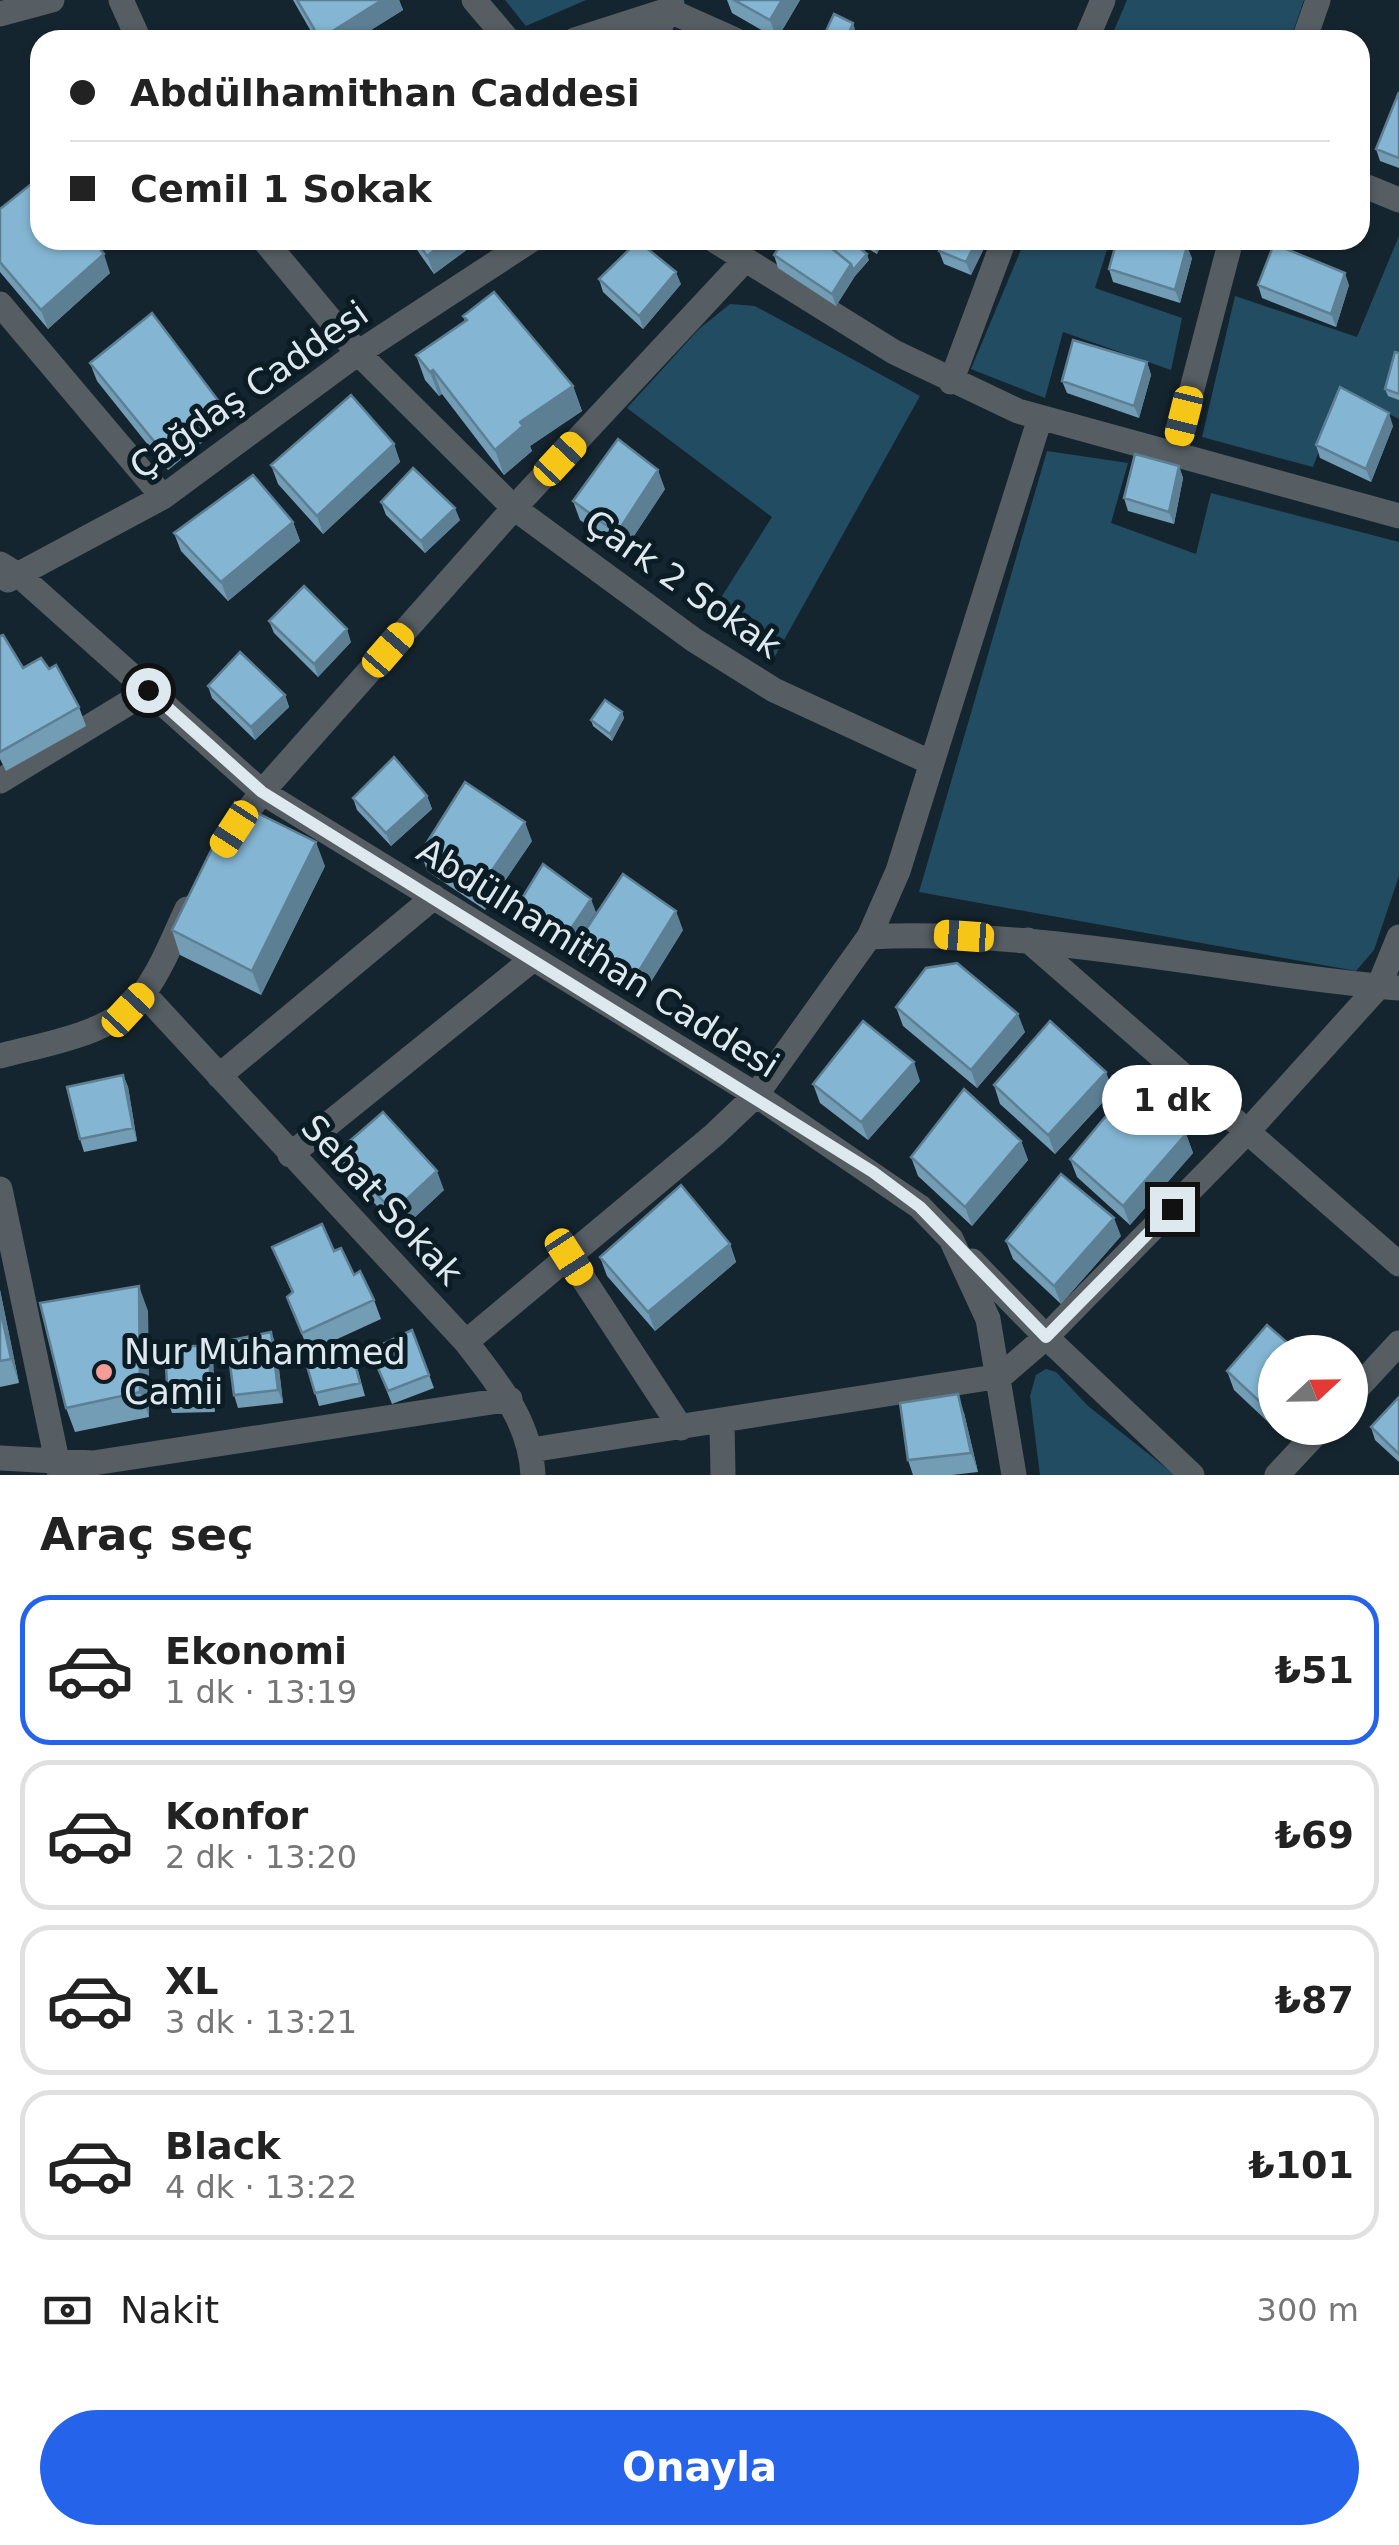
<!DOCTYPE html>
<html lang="tr">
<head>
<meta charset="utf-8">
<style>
	body { margin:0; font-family:"DejaVu Sans",sans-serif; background:#f6f6f6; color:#222; height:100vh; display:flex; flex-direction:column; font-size:38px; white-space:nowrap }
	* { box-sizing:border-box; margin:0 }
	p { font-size:32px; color:#767676 }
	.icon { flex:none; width:55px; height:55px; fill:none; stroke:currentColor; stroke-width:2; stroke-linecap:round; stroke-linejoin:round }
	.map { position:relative; height:1475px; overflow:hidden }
	.sheet { display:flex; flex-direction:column; background:#fff; flex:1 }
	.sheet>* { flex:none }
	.top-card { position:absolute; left:30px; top:30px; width:1340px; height:220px; border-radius:30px; box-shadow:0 2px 8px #0004; display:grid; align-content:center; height:220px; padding:0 40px; background:#fff }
	.needle { width:65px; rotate:68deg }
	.tools { position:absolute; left:1258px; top:1335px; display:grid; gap:20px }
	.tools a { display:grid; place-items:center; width:110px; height:110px; border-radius:50%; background:#fff; box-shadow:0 2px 8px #0004; font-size:50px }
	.end { position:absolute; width:45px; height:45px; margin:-22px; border:12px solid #dee9ef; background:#111; box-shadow:0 0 0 5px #111 }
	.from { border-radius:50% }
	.bubble { position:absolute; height:70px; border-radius:35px; background:#fff; box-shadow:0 2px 8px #0004; font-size:32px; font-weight:800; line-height:70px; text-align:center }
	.car { position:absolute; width:30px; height:60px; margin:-30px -15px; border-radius:12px; box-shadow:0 0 8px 2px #0007; background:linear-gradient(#f5c518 24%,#345 0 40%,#f5c518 0 76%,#345 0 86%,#f5c518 0) }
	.top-card b { display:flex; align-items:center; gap:35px; height:95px; font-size:38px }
	.top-card b+b { border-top:2px solid #e0e0e0 }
	.top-card i { width:25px; height:25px; background:#222 }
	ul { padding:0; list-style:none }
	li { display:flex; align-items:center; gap:30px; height:150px; margin:0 20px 15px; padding:0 20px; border:5px solid #e0e0e0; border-radius:30px }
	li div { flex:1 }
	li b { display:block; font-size:38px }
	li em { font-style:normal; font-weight:800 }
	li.current { border-color:#2563eb }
	li>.icon { width:90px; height:90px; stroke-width:1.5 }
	h2 { padding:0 40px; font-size:45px; line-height:120px }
	.pay { display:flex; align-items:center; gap:25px; height:110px; padding:0 40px; font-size:38px }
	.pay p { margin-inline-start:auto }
	.cta { display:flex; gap:20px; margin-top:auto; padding:20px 40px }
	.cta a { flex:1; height:115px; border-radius:60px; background:#2563eb; color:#fff; font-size:40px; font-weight:800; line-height:115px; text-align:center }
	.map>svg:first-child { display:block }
</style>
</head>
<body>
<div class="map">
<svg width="1399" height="1475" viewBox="0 0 1399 1475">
	<rect width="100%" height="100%" fill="#15252f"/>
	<path fill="#224c62" d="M505 0H586L526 26Z
		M1127 0H1304L1290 40H1110Z
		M1399 236V419L1341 390 1313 467 1202 437 1235 296 1357 337Z
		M1025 240H1110L1095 288 1182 318 1171 370 1063 332 1045 398 971 369Z
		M730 304 755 306 920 396 774 658 710 615 772 517 627 408 699 329Z
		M1047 451 1128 463 1111 523 1196 554 1211 493 1399 542V876L1374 950 1356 971 919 892Z
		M1046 1369 1056 1372 1088 1406 1175 1475H1040L1030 1396 1036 1375Z"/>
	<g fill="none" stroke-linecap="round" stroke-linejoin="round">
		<path stroke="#565e63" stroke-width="25" d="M121 0 139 40
			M474 0 508 40
			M0 14 52 0
			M575 40 668 10 735 40
			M653 40 672 4
			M1086 40 1103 0
			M1304 40 1318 0
			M1360 184 1399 200
			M264 240 358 353 514 508 694 640 774 690 932 763
			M714 240 894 352 1018 411 1399 516
			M0 304 163 497
			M951 382 1004 240
			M1175 454 1231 240
			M0 564 21 577 262 792 756 1095 920 1207 951 1239 988 1319 1014 1475
			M8 580 163 497 358 353 531 240
			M0 781 148 691
			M230 835 262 792 514 508 745 260
			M869 937 898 871 1040 418
			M1028 940 1399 1264
			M144 994 466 1342C498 1384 530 1420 533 1475
			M0 1056C47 1043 115 1035 145 991 163 966 174 936 187 909
			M219 1076 434 897
			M290 1155 533 959
			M0 1189 60 1475
			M569 1257 681 1428
			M466 1342 714 1135 756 1095 869 937C1047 928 1222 973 1399 988
			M1350 1396 1399 1343
			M722 1422 723 1475
			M531 1450 1001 1376 1046 1337 972 1261
			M0 1458 93 1463 510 1399
			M1192 1475 1046 1337 1247 1132 1379 986 1399 937
			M1277 1475 1321 1428"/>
	</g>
	<path fill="#729db5" d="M293 0H399L403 10 355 40H316Z
		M727 0H800L777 39 732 13Z
		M1399 92V168L1380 161 1376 149Z
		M0 209 110 273 48 329 0 272Z
		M410 240H480L434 274Z
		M858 240H883L877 254 860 244Z
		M943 240H988L971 275 944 264 939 251Z
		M835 251 869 260 855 276 836 306 778 268 774 255Z
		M1192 258 1180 303 1113 282 1109 269Z
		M599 279 681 284 643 329 603 292Z
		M1258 285H1349L1336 327 1262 298Z
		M463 316 573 386 582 411 530 446 532 451 504 475 442 394 439 396 425 380 416 355 465 321Z
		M1399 353V400L1388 396 1385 389Z
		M1147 362 1151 375 1139 418 1067 393 1062 381Z
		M90 363 227 422 168 470 97 381Z
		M1393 426 1371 482 1320 458 1316 445Z
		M394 444 400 462 323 534 278 484 271 465Z
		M1179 466 1183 478 1174 524 1128 511 1124 498Z
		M665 489 624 551 580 520 573 501Z
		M381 502 460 520 425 553 386 515Z
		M293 522 300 541 228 601 181 551 174 533Z
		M269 621 351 642 318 677 274 633Z
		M0 636 23 668 49 669 79 707 86 726 6 771 0 759Z
		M208 686 285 695 289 707 255 740 212 698Z
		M622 712 624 718 612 741 593 726 591 720Z
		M427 796 432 809 391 846 357 810 353 798Z
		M532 841 485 910 427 871 421 852Z
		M325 866 261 995 180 955 172 930Z
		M516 908 596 912 569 952 521 920Z
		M683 930 644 993 588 956 581 937Z
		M896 1007 1025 1032 977 1088 903 1026Z
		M123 1075 128 1087 137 1141 84 1152 80 1139Z
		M920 1081 868 1140 820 1103 813 1084Z
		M994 1085 1113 1091 1055 1154 1000 1104Z
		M1186 1134 1193 1153 1130 1225 1077 1177 1070 1159Z
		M1021 1141 1028 1160 972 1226 918 1176 911 1157Z
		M338 1151 444 1190 400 1231 344 1170Z
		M1121 1236 1061 1304 1013 1259 1006 1241Z
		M730 1244 736 1262 655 1331 607 1276 600 1257Z
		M272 1247 334 1251 374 1300 381 1319 309 1352 287 1297 292 1293Z
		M0 1290 19 1383 0 1387Z
		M148 1311 149 1417 75 1432 66 1408Z
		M412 1330 434 1388 392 1404 370 1350Z
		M276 1344 283 1403 238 1408 234 1395Z
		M209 1345 213 1357 215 1412 172 1413 168 1401Z
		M1275 1352V1428H1297L1286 1439 1234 1390 1227 1371Z
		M354 1356 365 1396 319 1406 315 1393Z
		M1399 1397V1462L1375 1440 1371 1427Z
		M964 1413 978 1472 952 1475H913L908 1460Z"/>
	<path fill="#5c7f94" d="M382 0H399L403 10 355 40H320Z
		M782 0H800L777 39 770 20Z
		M853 23 855 29 851 40H846Z
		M448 240H480L434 274 427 256Z
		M878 240H883L877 254 875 247Z
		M977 240H988L971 275 966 262Z
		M1187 246 1192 258 1180 303 1175 290Z
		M104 254 110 273 48 329 41 310Z
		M867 254 869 260 855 276 836 306 832 294 851 264Z
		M676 272 681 284 643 329 639 316Z
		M1345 273 1349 285 1336 327 1331 314Z
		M1147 362 1151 375 1139 418 1134 406Z
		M433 370 442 394 439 396 430 372Z
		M573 386 582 411 530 446 532 451 504 475 495 450 520 422Z
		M220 403 227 422 168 470 162 451Z
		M1389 413 1393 426 1371 482 1366 469Z
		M394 444 400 462 323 534 317 516Z
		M1179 466 1183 478 1174 524 1169 512Z
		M658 470 665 489 624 551 617 533Z
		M455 508 460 520 425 553 421 541Z
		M293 522 300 541 228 601 221 582Z
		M347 629 351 642 318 677 314 664Z
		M285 695 289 707 255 740 251 727Z
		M622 712 624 718 612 741 610 734Z
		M427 796 432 809 391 846 386 833Z
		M525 822 532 841 485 910 478 891Z
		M316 842 325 866 261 995 252 971Z
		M591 899 596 912 569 952 564 939Z
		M676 911 683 930 644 993 637 974Z
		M1018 1014 1025 1032 977 1088 971 1070Z
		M914 1062 920 1081 868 1140 861 1122Z
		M1106 1072 1113 1091 1055 1154 1048 1135Z
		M123 1075 128 1087 137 1141 133 1128Z
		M1186 1134 1193 1153 1130 1225 1123 1206Z
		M1021 1141 1028 1160 972 1226 965 1207Z
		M437 1171 444 1190 400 1231 393 1212Z
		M1114 1218 1121 1236 1061 1304 1054 1286Z
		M730 1244 736 1262 655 1331 648 1312Z
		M139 1286 148 1311 149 1417 140 1392Z
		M0 1290 19 1383 11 1359 0 1308Z
		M271 1332 276 1344 283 1403 278 1390Z
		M209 1345 213 1357 215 1412 211 1399Z
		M958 1394 964 1413 978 1472 971 1453Z
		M1282 1428H1297L1286 1439Z"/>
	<path fill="#84b6d3" stroke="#5c7f94" stroke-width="2.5" d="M297 0H382L320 39Z
		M734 0H782L770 20Z
		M834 14 853 23 846 40H822Z
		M1399 92V158L1376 149Z
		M40 177V240H92L104 254 41 310 0 262V209Z
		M416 240H448L427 256Z
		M784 240H821L851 264 832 294 774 255Z
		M843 240H849L867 254 853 270 851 264 835 251Z
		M862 240H878L875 247Z
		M943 240H977L966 262 939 251Z
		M1117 240H1170L1187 246 1175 290 1109 269Z
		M638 241 676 272 639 316 599 279Z
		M1274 244 1345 273 1331 314 1258 285Z
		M494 292 573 386 520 422 523 426 495 450 433 370 430 372 416 355 467 320 463 316Z
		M152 313 220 403 162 451 90 363Z
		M1073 340 1147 362 1134 406 1062 381Z
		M1395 352 1399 353V394L1385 389Z
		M1340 387 1389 413 1366 469 1316 445Z
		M351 395 394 444 317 516 271 465Z
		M618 439 658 470 617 533 573 501Z
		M1135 454 1179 466 1169 512 1124 498Z
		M413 468 455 508 421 541 381 502Z
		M253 475 293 522 221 582 174 533Z
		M304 586 347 629 314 664 269 621Z
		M3 635 23 668 41 658 49 669 56 665 79 707 0 752V636Z
		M240 652 285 695 251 727 208 686Z
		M605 700 622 712 610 734 591 720Z
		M394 757 427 796 386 833 353 798Z
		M465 782 525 822 478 891 421 852Z
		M235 802 316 842 252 971 172 930Z
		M543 864 591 899 564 939 516 908Z
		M623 874 676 911 637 974 581 937Z
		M957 963 1018 1014 971 1070 896 1007 926 968Z
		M863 1021 914 1062 861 1122 813 1084Z
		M1050 1021 1106 1072 1048 1135 994 1085Z
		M123 1075 133 1128 80 1139 67 1087Z
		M1132 1085 1186 1134 1123 1206 1070 1159Z
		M964 1089 1021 1141 965 1207 911 1157Z
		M383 1112 437 1171 393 1212 338 1151Z
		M1061 1174 1114 1218 1054 1286 1006 1241Z
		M681 1185 730 1244 648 1312 600 1257Z
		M322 1224 334 1251 341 1248 354 1275 360 1271 374 1300 302 1333 287 1297 293 1292 272 1247Z
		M139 1286 140 1392 66 1408 40 1303Z
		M0 1308 11 1359 0 1361Z
		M1267 1325 1298 1352H1275V1416L1227 1371Z
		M412 1330 429 1375 388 1391 370 1350Z
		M271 1332 278 1390 234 1395 227 1341Z
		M350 1344 360 1383 315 1393 304 1356Z
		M209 1345 211 1399 168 1401 165 1348Z
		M958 1394 971 1453 908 1460 900 1403Z
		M1399 1397V1454L1371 1427Z"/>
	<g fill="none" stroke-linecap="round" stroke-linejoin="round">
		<path stroke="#dee9ef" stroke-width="12" d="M148 690 262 792 873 1172 920 1207 1046 1337 1172 1209"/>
	</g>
	<circle fill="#f59c96" stroke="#0b1c25" stroke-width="4" cx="104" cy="1372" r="10"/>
	<g text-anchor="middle" stroke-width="10" stroke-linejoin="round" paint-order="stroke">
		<g font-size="35" fill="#dee9ef" stroke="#0b1c25">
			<text transform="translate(249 390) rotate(-35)" y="12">Çağdaş Caddesi</text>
			<text transform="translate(683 584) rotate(35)" y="12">Çark 2 Sokak</text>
			<text transform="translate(598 958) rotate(32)" y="12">Abdülhamithan Caddesi</text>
			<text transform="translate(382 1200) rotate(47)" y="12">Sebat Sokak</text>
		</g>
		<g font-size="35" fill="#dee9ef" stroke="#0b1c25" text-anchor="start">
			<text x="124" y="1364">Nur Muhammed<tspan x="124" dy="40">Camii</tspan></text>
		</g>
	</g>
</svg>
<div class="tools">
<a><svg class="needle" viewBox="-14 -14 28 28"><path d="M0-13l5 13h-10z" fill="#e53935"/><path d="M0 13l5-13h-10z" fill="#767676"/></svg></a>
</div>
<i class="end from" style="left:148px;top:690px"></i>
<i class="end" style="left:1172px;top:1209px"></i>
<div class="bubble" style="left:1102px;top:1065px;width:140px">1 dk</div>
<i class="car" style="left:1184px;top:416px;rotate:194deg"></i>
<i class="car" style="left:560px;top:459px;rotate:43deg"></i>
<i class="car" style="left:388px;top:650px;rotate:41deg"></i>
<i class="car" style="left:234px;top:829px;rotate:213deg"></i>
<i class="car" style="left:964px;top:936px;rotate:274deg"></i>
<i class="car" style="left:128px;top:1010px;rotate:43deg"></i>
<i class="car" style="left:569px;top:1257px;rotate:147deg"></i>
<div class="top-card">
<b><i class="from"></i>Abdülhamithan Caddesi</b>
<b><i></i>Cemil 1 Sokak</b>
</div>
</div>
<section class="sheet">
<h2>Araç seç</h2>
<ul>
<li class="current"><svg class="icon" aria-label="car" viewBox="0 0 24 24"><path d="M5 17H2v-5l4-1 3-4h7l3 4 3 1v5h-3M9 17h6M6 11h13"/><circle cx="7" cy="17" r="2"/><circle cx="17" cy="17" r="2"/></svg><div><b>Ekonomi</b><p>1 dk · 13:19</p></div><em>₺51</em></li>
<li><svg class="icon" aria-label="car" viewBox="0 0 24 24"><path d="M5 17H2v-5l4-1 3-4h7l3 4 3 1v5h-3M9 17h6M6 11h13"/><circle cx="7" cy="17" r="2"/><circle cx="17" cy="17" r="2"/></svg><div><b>Konfor</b><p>2 dk · 13:20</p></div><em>₺69</em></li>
<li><svg class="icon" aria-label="car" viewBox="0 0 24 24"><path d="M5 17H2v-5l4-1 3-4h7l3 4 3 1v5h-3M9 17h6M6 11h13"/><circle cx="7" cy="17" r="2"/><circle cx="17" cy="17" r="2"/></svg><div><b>XL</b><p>3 dk · 13:21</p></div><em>₺87</em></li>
<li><svg class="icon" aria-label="car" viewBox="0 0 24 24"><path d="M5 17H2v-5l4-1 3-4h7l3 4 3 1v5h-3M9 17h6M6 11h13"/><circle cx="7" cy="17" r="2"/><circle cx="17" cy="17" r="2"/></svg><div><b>Black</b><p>4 dk · 13:22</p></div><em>₺101</em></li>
</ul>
<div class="pay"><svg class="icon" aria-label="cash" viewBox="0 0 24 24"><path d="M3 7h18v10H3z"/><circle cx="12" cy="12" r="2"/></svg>Nakit<p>300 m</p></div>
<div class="cta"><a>Onayla</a></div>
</section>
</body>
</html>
